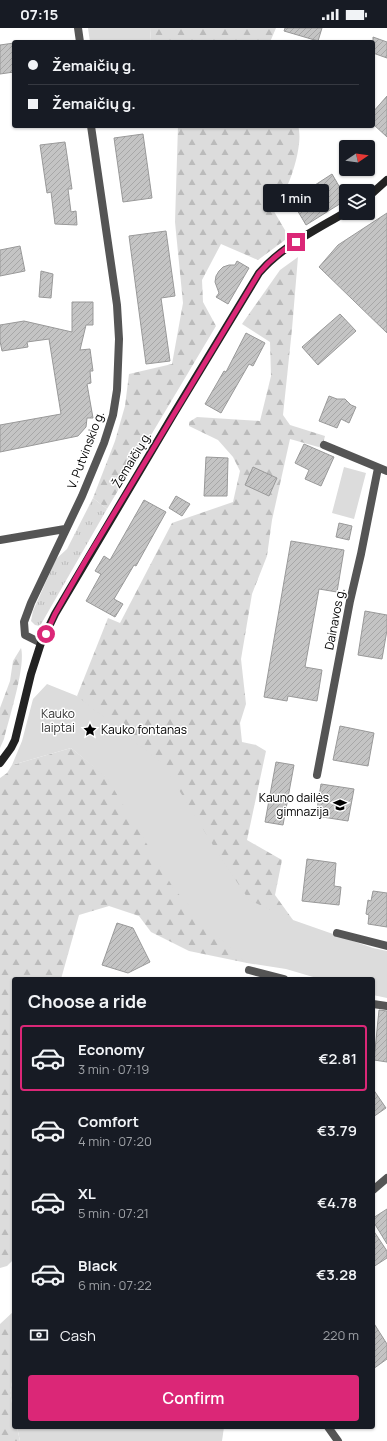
<!DOCTYPE html>
<html lang="en">
<head>
<meta charset="utf-8">
<style>
	body { margin:0; font-family:Manrope,sans-serif; background:#20242c; color:#f1f3f6; height:100vh; display:flex; flex-direction:column; font-size:15px; white-space:nowrap }
	* { box-sizing:border-box; margin:0 }
	p { font-size:13px; color:#9ea1a6 }
	.icon { flex:none; width:22px; height:22px; fill:none; stroke:currentColor; stroke-width:2; stroke-linecap:round; stroke-linejoin:round }
	.map { position:relative; flex:1; overflow:hidden }
	.details { position:absolute; left:12px; top:949px; width:363px; height:452px; display:flex; flex-direction:column; background:#171b24; border-radius:4px; box-shadow:0 1px 3px #0004 }
	.details>* { flex:none }
	.guide { position:absolute; left:12px; top:12px; width:363px; height:88px; border-radius:4px; box-shadow:0 1px 3px #0004; display:grid; align-content:center; height:88px; padding:0 16px; background:#171b24 }
	.needle { width:26px; rotate:77deg }
	.fabs { position:absolute; left:339px; top:112px; display:grid; gap:8px }
	.fabs a { display:grid; place-items:center; width:36px; height:36px; border-radius:4px; background:#171b24; box-shadow:0 1px 3px #0004; font-size:20px }
	.end { position:absolute; width:18px; height:18px; margin:-9px; border:5px solid #db2777; background:#fff; box-shadow:0 0 0 2px #fff }
	.from { border-radius:50% }
	.bubble { position:absolute; height:28px; border-radius:4px; background:#171b24; box-shadow:0 1px 3px #0004; font-size:13px; font-weight:600; line-height:28px; text-align:center }
	.guide b { display:flex; align-items:center; gap:14px; height:38px; font-size:15px }
	.guide b+b { border-top:1px solid #363941 }
	.guide i { width:10px; height:10px; background:#f1f3f6 }
	ul { padding:0; list-style:none }
	li { display:flex; align-items:center; gap:12px; height:66px; margin:0 8px 6px; padding:0 8px; border:2px solid transparent; border-radius:4px }
	li div { flex:1 }
	li b { display:block; font-size:15px }
	li em { font-style:normal; font-weight:600 }
	li.current { border-color:#db2777 }
	li>.icon { width:36px; height:36px; stroke-width:1.5 }
	h2 { padding:0 16px; font-size:18px; line-height:48px }
	.pay { display:flex; align-items:center; gap:10px; height:44px; padding:0 16px; font-size:15px }
	.pay p { margin-inline-start:auto }
	.button { display:flex; gap:8px; margin-top:auto; padding:8px 16px }
	.button a { flex:1; height:46px; border-radius:4px; background:#db2777; color:#fff; font-size:16px; font-weight:600; line-height:46px; text-align:center }
	.status { display:flex; justify-content:space-between; align-items:center; height:28px; padding:0 20px; background:#171b24; direction:ltr }
	.status svg { height:11px; fill:currentColor }
	.map>svg:first-child { display:block }
</style>
</head>
<body>
<div class="status"><b>07:15</b><svg viewBox="0 0 49 12"><path d="M0 12V9h3v3zM5 12V6h3v6zM10 12V3h3v9zM15 12V0h3v12zM26 1h20v11H26zM47 4h2v5h-2z"/></svg></div>
<div class="map">
<svg width="387" height="1413" viewBox="0 0 387 1413">
	<defs>
		<pattern id="grass-tufts" width="24" height="20" patternUnits="userSpaceOnUse"><rect width="24" height="20" fill="#dcdcdc"/><path d="M3 7l-1-3M5 7V3M7 7l1-3M15 17l-1-3M17 17v-4M19 17l1-3" fill="none" stroke="#bbb"/></pattern>
		<pattern id="forest-firs" width="22" height="20" patternUnits="userSpaceOnUse"><rect width="22" height="20" fill="#dcdcdc"/><path d="M5 1l3.5 6h-7zM16 11l3.5 6h-7z" fill="#bbb"/></pattern>
		<pattern id="building-hatch" width="6" height="6" patternUnits="userSpaceOnUse"><rect width="6" height="6" fill="#c4c4c4"/><path d="M-1 1l2-2M0 6l6-6M5 7l2-2" fill="none" stroke="#a7a7a7"/></pattern>
	</defs>
	<rect width="100%" height="100%" fill="#fff"/>
	<path fill="url(#grass-tufts)" d="M93 470 107 481 40 598 35 597 31 593 33 583 56 531 67 521Z"/>
	<path fill="url(#forest-firs)" d="M151 0H276L270 14H150Z
		M178 98H298C303 112 294 143 288 156 284 165 277 172 272 180L289 209 258 232 221 216 202 252 203 274 216 298 107 481 93 470 115 413 125 378 129 346 172 336 183 275 175 194Z
		M298 229 292 301 283 387 290 397 325 408 322 420 290 411 272 492 267 528 252 566 241 631 246 676 240 695 242 714 256 717 266 723 247 812 282 832 275 867 293 892 255 923 247 935 189 923 151 904 139 888 109 878 79 887 61 951H14V1231L7 1238 0 1240V750L7 745 12 737 71 720 107 749 92 698 77 668 108 590 120 595 172 495 233 474 240 443 233 429 218 412 189 398V394L197 389 260 393 271 348 270 314 242 296 280 242Z
		M21 620C26 638 9 690 4 711L0 720V680L10 653 13 633Z
		M14 1283V1343L10 1365 14 1385V1399H17L20 1413H0V1296Z"/>
	<path fill="#dcdcdc" d="M88 0H151L150 14H90Z
		M344 439 366 445 354 491 332 485Z
		M47 656 77 668 163 736 219 827 249 872 293 892 373 920 387 923V970L373 967V951H320L286 941 247 935 218 909 174 861 107 750 71 720 12 737 22 713 33 671Z
		M14 1343V1385L10 1365Z
		M17 1399H224L222 1413H20Z"/>
	<path fill="url(#building-hatch)" stroke="#999" d="M285 0H322L318 13 284 3Z
		M373 9 387 14V30L373 25Z
		M14 15V44L0 46V17Z
		M387 68V109L373 96V84Z
		M143 106 152 170 123 174 114 110Z
		M65 114 72 161H68L71 184 76 183 77 197 55 196 51 164 47 165 40 117Z
		M332 146 346 170V172L306 197 296 180 320 166 315 157Z
		M387 185V305L319 239 338 217Z
		M166 203 175 268 161 270 170 333 146 336 129 208Z
		M20 218 25 243 0 248V222Z
		M237 233 249 240 228 276 216 269 219 265 215 254 216 248 219 243 223 239 229 237H235Z
		M41 243 53 246 51 270 39 269Z
		M72 274H93V297H86L80 322 90 321 93 343H90L91 355 87 356 93 390H87L86 399 78 408 0 424V397L61 386 49 311 27 314 28 319 2 323 0 313V297L24 293 72 304Z
		M340 286 356 303 318 337 302 319Z
		M246 305 265 315 253 338 249 336 221 385 205 376 224 343 226 344Z
		M329 368 337 371H345L351 377 356 379 349 395 341 391 337 400 319 393Z
		M304 416 334 429 321 458 305 451 309 442 295 435Z
		M206 429 228 430 227 468H204Z
		M253 439 277 450 269 468 245 457Z
		M176 468 190 476 182 488 169 480Z
		M144 472 166 484 136 538 134 537 114 571 123 576 115 589 86 573 101 546 95 543 104 528 110 532Z
		M339 495 352 498 349 512 336 509Z
		M291 513 344 522 337 564 319 561 305 639 322 642 317 673 288 668 287 673 264 669Z
		M365 583 387 587V602L382 631 358 627Z
		M340 698 374 705 368 738 333 732Z
		M276 734 294 737 283 797 265 794Z
		M321 756 354 761 348 793 316 788Z
		M307 831 336 835 334 858 341 859 339 877 302 873Z
		M373 863 387 865V899L368 896 369 887 366 886 368 872 371 873Z
		M117 895 133 900 150 934 128 945 102 937Z
		M379 982 387 983V1034L374 1032Z
		M373 1061 386 1080 373 1089Z
		M387 1181V1216L373 1193V1190Z
		M373 1202 387 1223V1230L373 1239Z
		M373 1294 387 1316V1331L373 1341Z"/>
	<g fill="none" stroke-linecap="round" stroke-linejoin="round">
		<path stroke="#555" stroke-width="8" d="M78 0 80 14
			M324 417 387 443
			M0 512 65 501
			M41 615 25 607 24 594 31 575 82 468 104 415 113 387 117 362 119 311 117 277 91 98
			M317 747 350 573 361 526 378 440
			M337 905 387 918
			M249 942 284 951
			M373 976 387 978
			M373 1162 387 1150
			M328 1399 338 1413"/>
		<path stroke="#222" stroke-width="8" d="M368 169 387 152
			M0 735 11 720 15 712 31 646 41 615 55 586 173 387 259 245C282 218 316 202 346 184"/>
	</g>
	<g fill="none" stroke-linecap="round" stroke-linejoin="round">
		<path stroke="#db2777" stroke-width="5" d="M46 606 55 586 86 532 259 245C270 232 281 223 296 214"/>
	</g>
	<defs>
		<g id="sight-bare" transform="scale(1.08)"><path d="M0-6L1.8-2.2L6-1.7L2.9 1.2L3.7 5.4L0 3.3L-3.7 5.4L-2.9 1.2L-6-1.7L-1.8-2.2Z" fill="#000" stroke="#fff" stroke-width="2.5" paint-order="stroke"/></g>
		<g id="school-bare" transform="scale(1.08)"><path d="M0-5L7-2L0 1L-7-2ZM-4 1L0 2.5L4 1V4Q0 6-4 4Z" fill="#000" stroke="#fff" stroke-width="2.5" paint-order="stroke"/></g>
	</defs>
	<g fill-rule="evenodd">
		<use href="#sight-bare" x="90" y="702"/>
		<use href="#school-bare" x="340" y="777"/>
	</g>
	<g text-anchor="middle" stroke-width="3" stroke-linejoin="round" paint-order="stroke">
		<g font-size="12" fill="#000" stroke="#fff">
			<text transform="translate(86 422) rotate(-69)" y="4">V. Putvinskio g.</text>
			<text transform="translate(132 432) rotate(-59)" y="4">Žemaičių g.</text>
			<text transform="translate(335 591) rotate(-79)" y="4">Dainavos g.</text>
		</g>
		<g font-size="12" fill="#333" stroke="#fff">
			<text x="58" y="690">Kauko<tspan x="58" dy="14">laiptai</tspan></text>
		</g>
		<g font-size="12" fill="#000" stroke="#fff" text-anchor="start">
			<text x="101" y="706">Kauko fontanas</text>
			<text x="329" y="774" text-anchor="end">Kauno dailės<tspan x="329" dy="14">gimnazija</tspan></text>
		</g>
	</g>
</svg>
<div class="fabs">
<a><svg class="needle" viewBox="-14 -14 28 28"><path d="M0-13l5 13h-10z" fill="#e53935"/><path d="M0 13l5-13h-10z" fill="#9ea1a6"/></svg></a>
<a><svg class="icon" aria-label="layers" viewBox="0 0 24 24"><path d="M12 4l9 5-9 5-9-5zM3 14l9 5 9-5"/></svg></a>
</div>
<i class="end from" style="left:46px;top:606px"></i>
<i class="end" style="left:296px;top:214px"></i>
<div class="bubble" style="left:263px;top:156px;width:66px">1 min</div>
<div class="guide">
<b><i class="from"></i>Žemaičių g.</b>
<b><i></i>Žemaičių g.</b>
</div>
<section class="details">
<h2>Choose a ride</h2>
<ul>
<li class="current"><svg class="icon" aria-label="car" viewBox="0 0 24 24"><path d="M5 17H2v-5l4-1 3-4h7l3 4 3 1v5h-3M9 17h6M6 11h13"/><circle cx="7" cy="17" r="2"/><circle cx="17" cy="17" r="2"/></svg><div><b>Economy</b><p>3 min · 07:19</p></div><em>€2.81</em></li>
<li><svg class="icon" aria-label="car" viewBox="0 0 24 24"><path d="M5 17H2v-5l4-1 3-4h7l3 4 3 1v5h-3M9 17h6M6 11h13"/><circle cx="7" cy="17" r="2"/><circle cx="17" cy="17" r="2"/></svg><div><b>Comfort</b><p>4 min · 07:20</p></div><em>€3.79</em></li>
<li><svg class="icon" aria-label="car" viewBox="0 0 24 24"><path d="M5 17H2v-5l4-1 3-4h7l3 4 3 1v5h-3M9 17h6M6 11h13"/><circle cx="7" cy="17" r="2"/><circle cx="17" cy="17" r="2"/></svg><div><b>XL</b><p>5 min · 07:21</p></div><em>€4.78</em></li>
<li><svg class="icon" aria-label="car" viewBox="0 0 24 24"><path d="M5 17H2v-5l4-1 3-4h7l3 4 3 1v5h-3M9 17h6M6 11h13"/><circle cx="7" cy="17" r="2"/><circle cx="17" cy="17" r="2"/></svg><div><b>Black</b><p>6 min · 07:22</p></div><em>€3.28</em></li>
</ul>
<div class="pay"><svg class="icon" aria-label="cash" viewBox="0 0 24 24"><path d="M3 7h18v10H3z"/><circle cx="12" cy="12" r="2"/></svg>Cash<p>220 m</p></div>
<div class="button"><a>Confirm</a></div>
</section>
</div>
</body>
</html>
